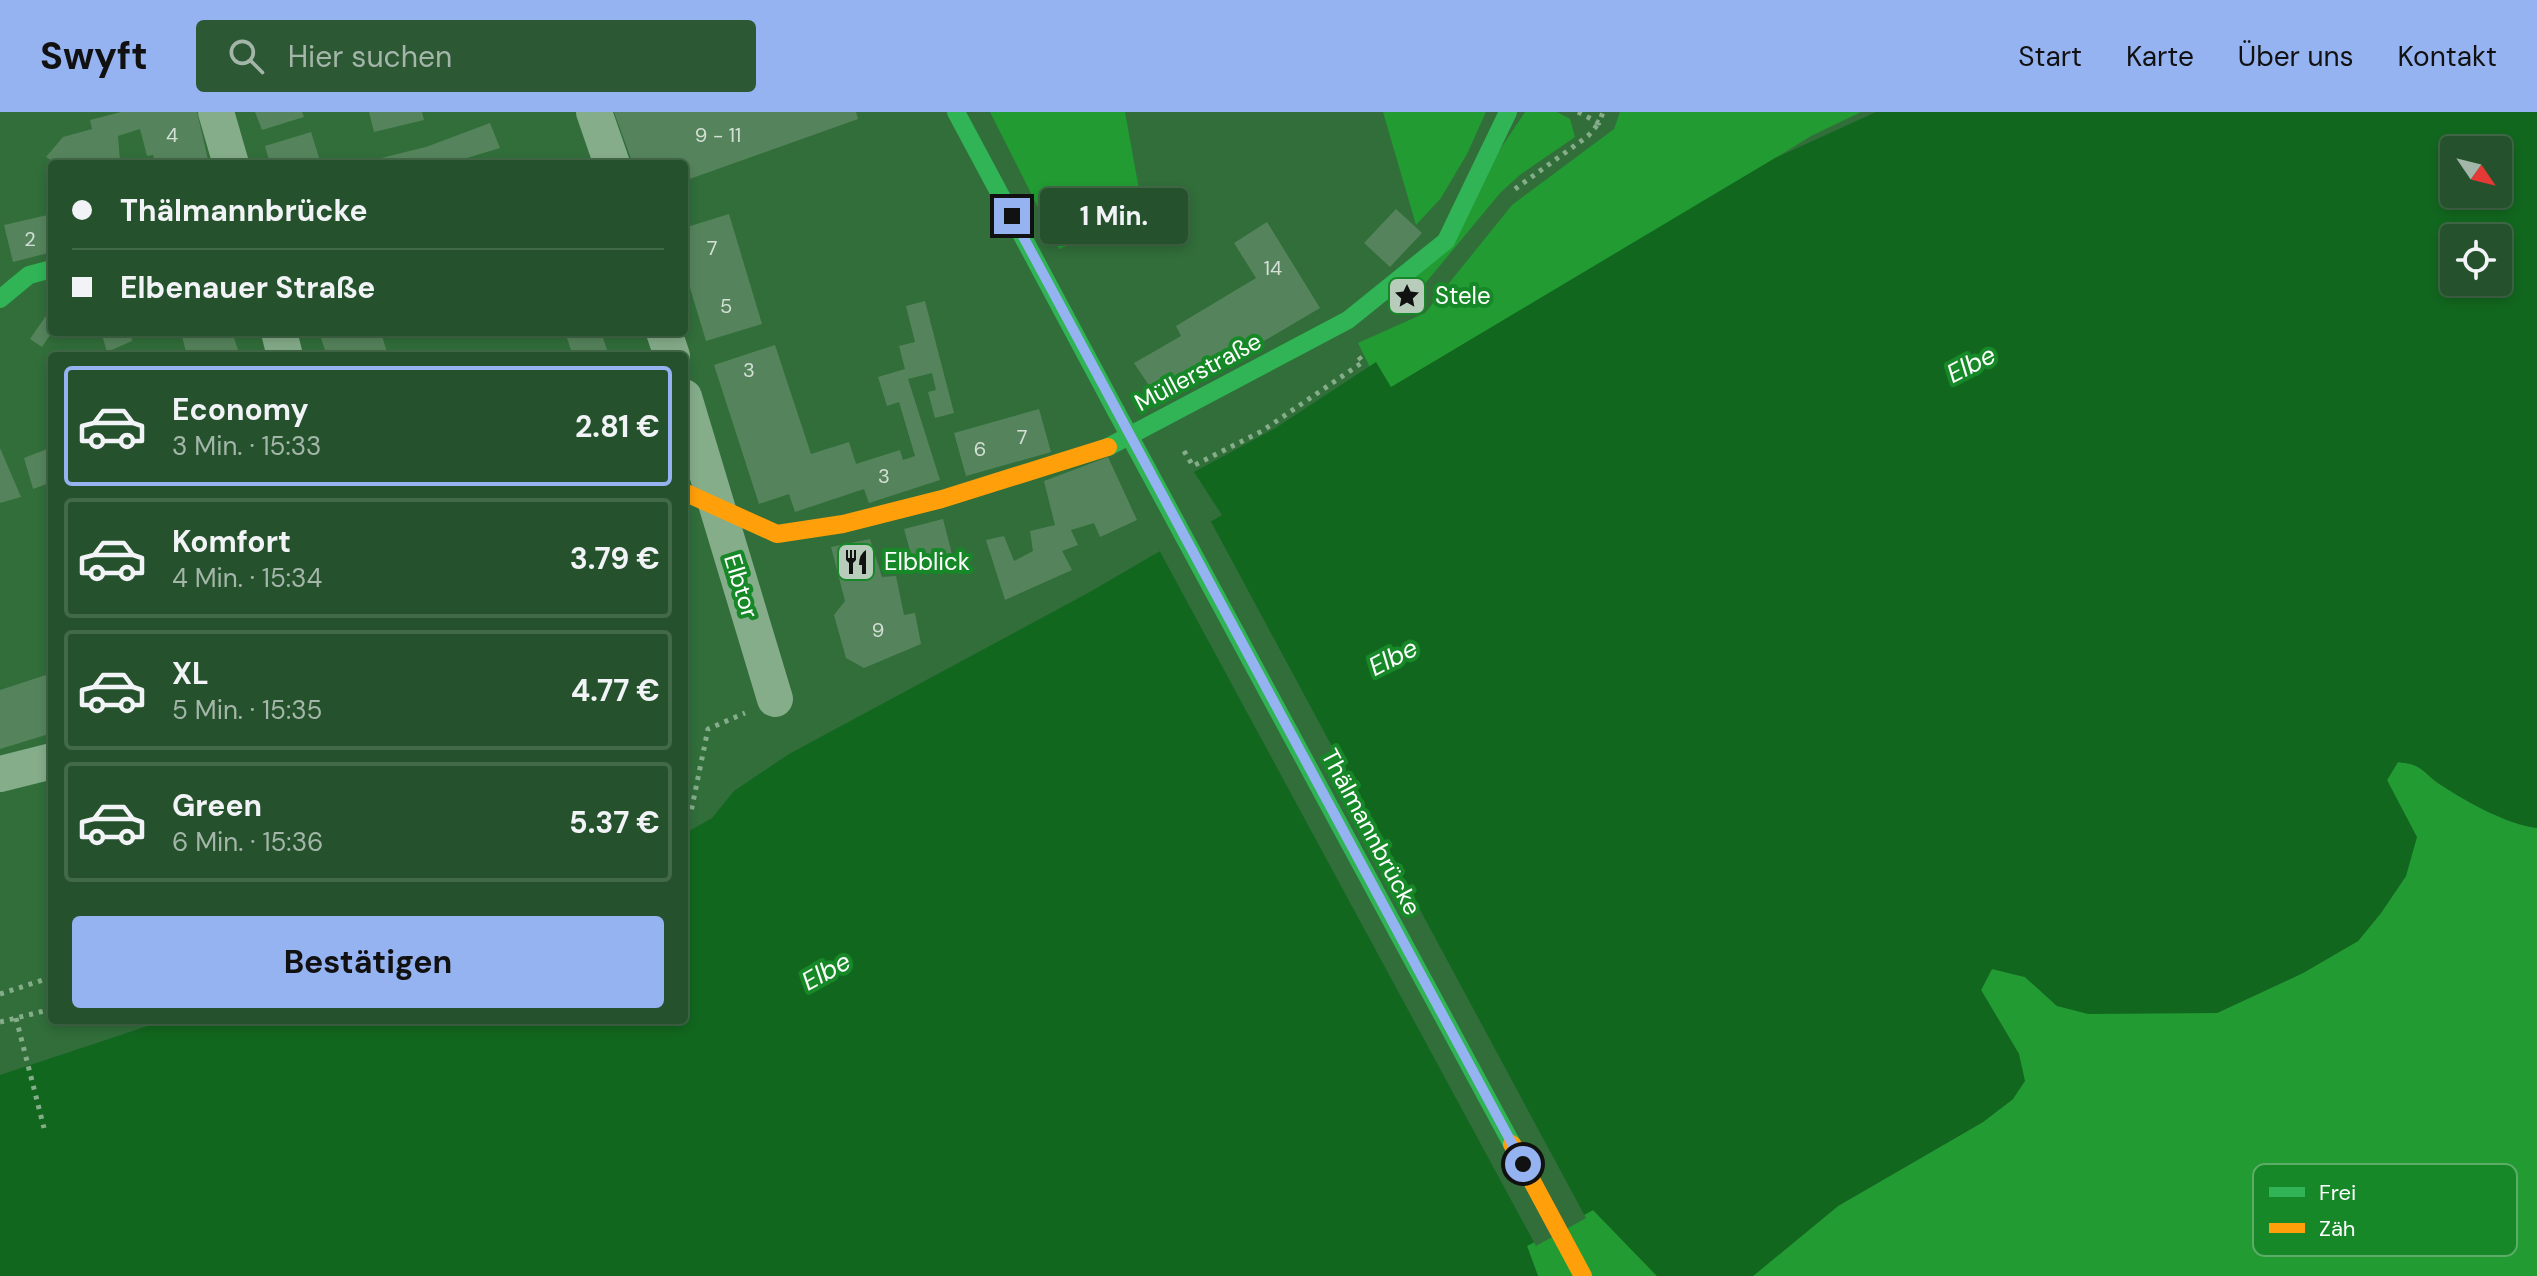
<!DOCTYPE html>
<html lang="de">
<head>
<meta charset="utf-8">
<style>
	body { margin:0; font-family:"DM Sans",sans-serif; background:#2d5834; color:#f1f3f6; height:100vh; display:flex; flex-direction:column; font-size:30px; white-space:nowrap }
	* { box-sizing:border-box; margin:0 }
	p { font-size:26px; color:#a3b6a9 }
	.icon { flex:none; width:44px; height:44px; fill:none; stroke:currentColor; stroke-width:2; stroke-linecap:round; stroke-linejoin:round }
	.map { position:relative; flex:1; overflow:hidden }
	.drawer { position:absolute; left:48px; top:240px; width:640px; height:672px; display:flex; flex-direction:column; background:#25522c; border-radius:8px; box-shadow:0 4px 12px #0003,0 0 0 2px #426948 }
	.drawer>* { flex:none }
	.hud { position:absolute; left:48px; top:48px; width:640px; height:176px; border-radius:8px; box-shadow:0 4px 12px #0003,0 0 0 2px #426948; display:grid; align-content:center; height:176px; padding:0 24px; background:#25522c }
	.needle { width:52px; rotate:125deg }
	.controls { position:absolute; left:2440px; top:24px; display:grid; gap:16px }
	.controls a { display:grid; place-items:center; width:72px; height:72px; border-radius:8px; background:#25522c; box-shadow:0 4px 12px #0003,0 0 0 2px #426948; font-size:40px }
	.end { position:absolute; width:36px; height:36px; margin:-18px; border:10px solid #95b2f1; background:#111; box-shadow:0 0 0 4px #111 }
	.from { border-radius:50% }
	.bubble { position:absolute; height:56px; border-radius:8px; background:#25522c; box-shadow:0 4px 12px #0003,0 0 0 2px #426948; font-size:26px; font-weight:700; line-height:56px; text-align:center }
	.hud b { display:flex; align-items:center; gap:28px; height:76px; font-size:30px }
	.hud b+b { border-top:2px solid #426948 }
	.hud i { width:20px; height:20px; background:#f1f3f6 }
	ul { padding:14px 0 0; list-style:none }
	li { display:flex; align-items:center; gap:24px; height:120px; margin:0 16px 12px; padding:0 8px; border:4px solid #426948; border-radius:8px }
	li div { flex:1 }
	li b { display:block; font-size:30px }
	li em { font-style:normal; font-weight:700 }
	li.active { border-color:#95b2f1 }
	li>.icon { width:72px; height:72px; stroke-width:1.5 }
	.action { display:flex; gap:16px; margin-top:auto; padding:16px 24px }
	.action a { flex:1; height:92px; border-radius:8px; background:#95b2f1; color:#111; font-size:32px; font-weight:700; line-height:92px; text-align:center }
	header { display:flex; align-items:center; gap:48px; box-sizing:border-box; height:112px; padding:0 40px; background:#95b2f1; color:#111 }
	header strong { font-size:38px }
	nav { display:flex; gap:44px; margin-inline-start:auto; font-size:28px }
	.search { width:560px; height:72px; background:#2d5834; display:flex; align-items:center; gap:20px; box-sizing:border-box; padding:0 28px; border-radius:8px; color:#a3b6a9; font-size:30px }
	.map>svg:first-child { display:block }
</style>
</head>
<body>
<header>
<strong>Swyft</strong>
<div class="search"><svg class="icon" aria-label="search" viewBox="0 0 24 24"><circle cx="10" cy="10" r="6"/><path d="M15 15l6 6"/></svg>Hier suchen</div>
<nav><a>Start</a><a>Karte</a><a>Über uns</a><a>Kontakt</a></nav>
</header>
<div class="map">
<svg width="2537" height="1164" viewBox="0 0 2537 1164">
	<rect width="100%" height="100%" fill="#316e3a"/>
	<path fill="#229b32" d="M990 0H1125L1144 105 1059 137Z
		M1383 0H1486L1467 42 1441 86 1416 113Z
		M1525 0H1557L1570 7 1575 25 1521 62 1501 80 1413 186 1392 199Z
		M1620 0H1861L1811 24 1386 288 1358 231 1425 201 1512 93 1614 17Z
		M2398 650C2425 653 2421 660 2441 673 2467 690 2506 712 2537 716V1164H1753L1838 1094 1983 1010 2013 987 2019 942 1981 878 1992 857 2025 865 2057 894 2217 901 2303 861 2358 829 2381 801 2406 764 2387 668Z
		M1593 1098 1657 1164H1538L1527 1134Z"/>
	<path fill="#12671f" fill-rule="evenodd" d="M1876 0H2537V716C2506 712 2467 690 2441 673 2421 660 2425 653 2398 650L2387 668 2417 725 2406 764 2381 801 2358 829 2303 861 2217 901 2088 902 2057 894 2025 865 1992 857 1981 878 2019 942 2025 969 2013 987 1983 1010 1838 1094 1753 1164H1657L1593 1098 1527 1134 1538 1164H0V963L166 908H684V722L712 706 734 679 789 642 1088 481 1222 403 1194 360 1274 317 1376 250 1391 275 1775 46ZM2454 38H2498V82H2454ZM2454 126H2498V170H2454Z"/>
	<path fill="#316e3a" d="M1209 406 1586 1106 1536 1134 1158 436Z"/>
	<path fill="#55845c" d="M121 0H197L209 52H155L153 43 147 44 140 17 118 24 120 49 113 52H57L46 45 63 25 92 17 90 8Z
		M255 0H302L304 5 262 18Z
		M369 0H422L424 8 374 20Z
		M614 0H856L858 7 684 69V52H633Z
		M490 11 500 36 447 52H357L426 35Z
		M311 20 321 52H270L265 34Z
		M1396 97 1422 121 1390 155 1364 131Z
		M52 102V140L13 150 4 113Z
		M729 102 762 212 706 229 684 156V116Z
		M1267 110 1320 196 1160 290 1134 251 1181 224 1176 214 1256 166 1234 131Z
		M925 189 954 301 935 306 928 280 936 278 932 261 908 267 940 368 869 391 864 377 795 400 789 382 759 392 714 253 775 233 811 342 849 330 856 352 900 338 903 348 915 344 899 290 887 294 878 265 905 257 899 234 915 230 906 194Z
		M52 195V220L42 235 30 227Z
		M101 220H131L132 229 107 240Z
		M181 220H232L240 244H187Z
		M319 220H381L388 244H327Z
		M565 220H601L609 244H573Z
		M1039 297 1051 340 966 364 954 321Z
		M52 335V370L33 377 24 346Z
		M0 336 21 385 0 391Z
		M1108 345 1137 408 1100 425 1094 411 1071 418 1078 433 1062 439 1072 458 1005 488 986 428 1004 424 1014 449 1033 439 1030 419 1055 413 1044 369Z
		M943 407 954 450 916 460 904 417Z
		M870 427 882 465 896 464 904 503 915 501 921 532 864 556 846 546 834 503 845 489 831 435Z
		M52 561V621L0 637V578Z"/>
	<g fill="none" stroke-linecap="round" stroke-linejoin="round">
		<path stroke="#85ad8a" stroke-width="5" stroke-dasharray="4 6" stroke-linecap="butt" d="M1578 0 1599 11 1603 0
			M1515 77 1588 24 1599 11
			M1184 339 1193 354 1262 319 1363 250 1358 244
			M684 702 691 700 708 617 745 601
			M0 882 52 865
			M16 906 44 1016
			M0 910 52 897"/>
		<path stroke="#85ad8a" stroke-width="36" d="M216 0 231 52
			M594 0 612 52
			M279 220 285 244
			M664 220 672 244
			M684 285 775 587
			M0 662 52 649"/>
		<path stroke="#30b455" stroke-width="18" d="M956 0 1116 299
			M0 187 29 163 52 157
			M1108 335 1348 208 1446 129 1508 0"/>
		<path stroke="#ff9f0a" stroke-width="18" d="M684 380 777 422 843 412 942 387 1108 335"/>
		<path stroke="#30b455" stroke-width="18" d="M1116 299 1512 1032"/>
		<path stroke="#ff9f0a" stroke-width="18" d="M1512 1032 1583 1164"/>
	</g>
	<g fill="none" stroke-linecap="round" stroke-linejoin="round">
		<path stroke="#95b2f1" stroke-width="10" d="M1012 104 1523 1052"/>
	</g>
	<defs>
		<g id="sight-square" transform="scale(2)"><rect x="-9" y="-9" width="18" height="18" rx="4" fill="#b7ccba" stroke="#178828"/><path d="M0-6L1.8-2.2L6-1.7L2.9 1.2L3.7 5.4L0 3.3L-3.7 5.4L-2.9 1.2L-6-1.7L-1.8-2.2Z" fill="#111"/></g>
		<g id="restaurant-square" transform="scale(2)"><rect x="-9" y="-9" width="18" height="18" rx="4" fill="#b7ccba" stroke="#178828"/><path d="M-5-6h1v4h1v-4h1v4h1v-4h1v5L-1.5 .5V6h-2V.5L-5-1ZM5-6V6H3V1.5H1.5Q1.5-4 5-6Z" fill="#111"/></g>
	</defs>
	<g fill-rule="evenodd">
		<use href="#sight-square" x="1407" y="184"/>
		<use href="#restaurant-square" x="856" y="450"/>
	</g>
	<g text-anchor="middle" stroke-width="8" stroke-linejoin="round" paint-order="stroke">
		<g font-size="20" fill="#d4e0d6">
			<text x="172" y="30">4</text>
			<text x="718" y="30">9 - 11</text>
			<text x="30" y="134">2</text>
			<text x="712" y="143">7</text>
			<text x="1273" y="163">14</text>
			<text x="726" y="201">5</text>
			<text x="749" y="265">3</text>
			<text x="1022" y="332">7</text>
			<text x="980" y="344">6</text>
			<text x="884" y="371">3</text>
			<text x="878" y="525">9</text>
		</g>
		<g font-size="24" fill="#fff" stroke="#178828" text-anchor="start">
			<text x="1435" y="192">Stele</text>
			<text x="884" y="458">Elbblick</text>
		</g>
		<g font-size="24" fill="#fff" stroke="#178828">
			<text transform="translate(1198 260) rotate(-28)" y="8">Müllerstraße</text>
			<text transform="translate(741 474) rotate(73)" y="8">Elbtor</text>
			<text transform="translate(1371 720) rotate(62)" y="8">Thälmannbrücke</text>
		</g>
		<g font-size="26" font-style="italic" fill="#fbfefb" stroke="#178828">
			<text transform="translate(1971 252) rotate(-27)" y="9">Elbe</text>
			<text transform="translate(1393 545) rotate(-27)" y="9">Elbe</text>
			<text transform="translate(826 859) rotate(-29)" y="9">Elbe</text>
		</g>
	</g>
	<rect x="2253" y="1052" width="264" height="92" rx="12" fill="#178828" stroke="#5dac68" stroke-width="2"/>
	<rect x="2269" y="1075" width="36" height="10" fill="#30b455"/>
	<rect x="2269" y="1111" width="36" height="10" fill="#ff9f0a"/>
	<g font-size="22" fill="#fff">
		<text x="2319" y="1088">Frei</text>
		<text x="2319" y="1124">Zäh</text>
	</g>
</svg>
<div class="controls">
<a><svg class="needle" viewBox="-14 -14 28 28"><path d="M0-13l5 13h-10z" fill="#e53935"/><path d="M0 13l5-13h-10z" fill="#a3b6a9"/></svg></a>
<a><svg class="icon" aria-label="locate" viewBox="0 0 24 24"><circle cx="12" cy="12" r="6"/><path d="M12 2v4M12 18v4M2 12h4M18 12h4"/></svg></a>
</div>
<i class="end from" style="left:1523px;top:1052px"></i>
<i class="end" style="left:1012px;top:104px"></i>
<div class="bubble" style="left:1040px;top:76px;width:148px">1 Min.</div>
<div class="hud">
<b><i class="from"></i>Thälmannbrücke</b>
<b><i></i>Elbenauer Straße</b>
</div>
<section class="drawer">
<ul>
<li class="active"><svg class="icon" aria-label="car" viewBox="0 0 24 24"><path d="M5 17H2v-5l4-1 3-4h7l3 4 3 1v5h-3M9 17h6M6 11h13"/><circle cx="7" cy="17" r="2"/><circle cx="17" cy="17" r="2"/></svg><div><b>Economy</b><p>3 Min. · 15:33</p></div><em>2.81 €</em></li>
<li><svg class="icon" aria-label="car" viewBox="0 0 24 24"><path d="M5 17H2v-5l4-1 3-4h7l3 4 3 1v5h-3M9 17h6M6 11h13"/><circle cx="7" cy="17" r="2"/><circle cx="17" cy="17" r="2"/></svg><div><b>Komfort</b><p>4 Min. · 15:34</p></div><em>3.79 €</em></li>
<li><svg class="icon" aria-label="car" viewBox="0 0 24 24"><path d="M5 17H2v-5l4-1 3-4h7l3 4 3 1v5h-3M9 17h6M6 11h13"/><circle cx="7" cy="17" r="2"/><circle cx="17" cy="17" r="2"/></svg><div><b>XL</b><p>5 Min. · 15:35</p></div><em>4.77 €</em></li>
<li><svg class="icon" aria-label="car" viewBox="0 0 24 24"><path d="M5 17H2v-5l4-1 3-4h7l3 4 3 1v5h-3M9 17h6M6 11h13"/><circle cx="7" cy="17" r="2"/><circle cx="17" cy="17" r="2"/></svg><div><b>Green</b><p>6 Min. · 15:36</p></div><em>5.37 €</em></li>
</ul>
<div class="action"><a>Bestätigen</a></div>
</section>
</div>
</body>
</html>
